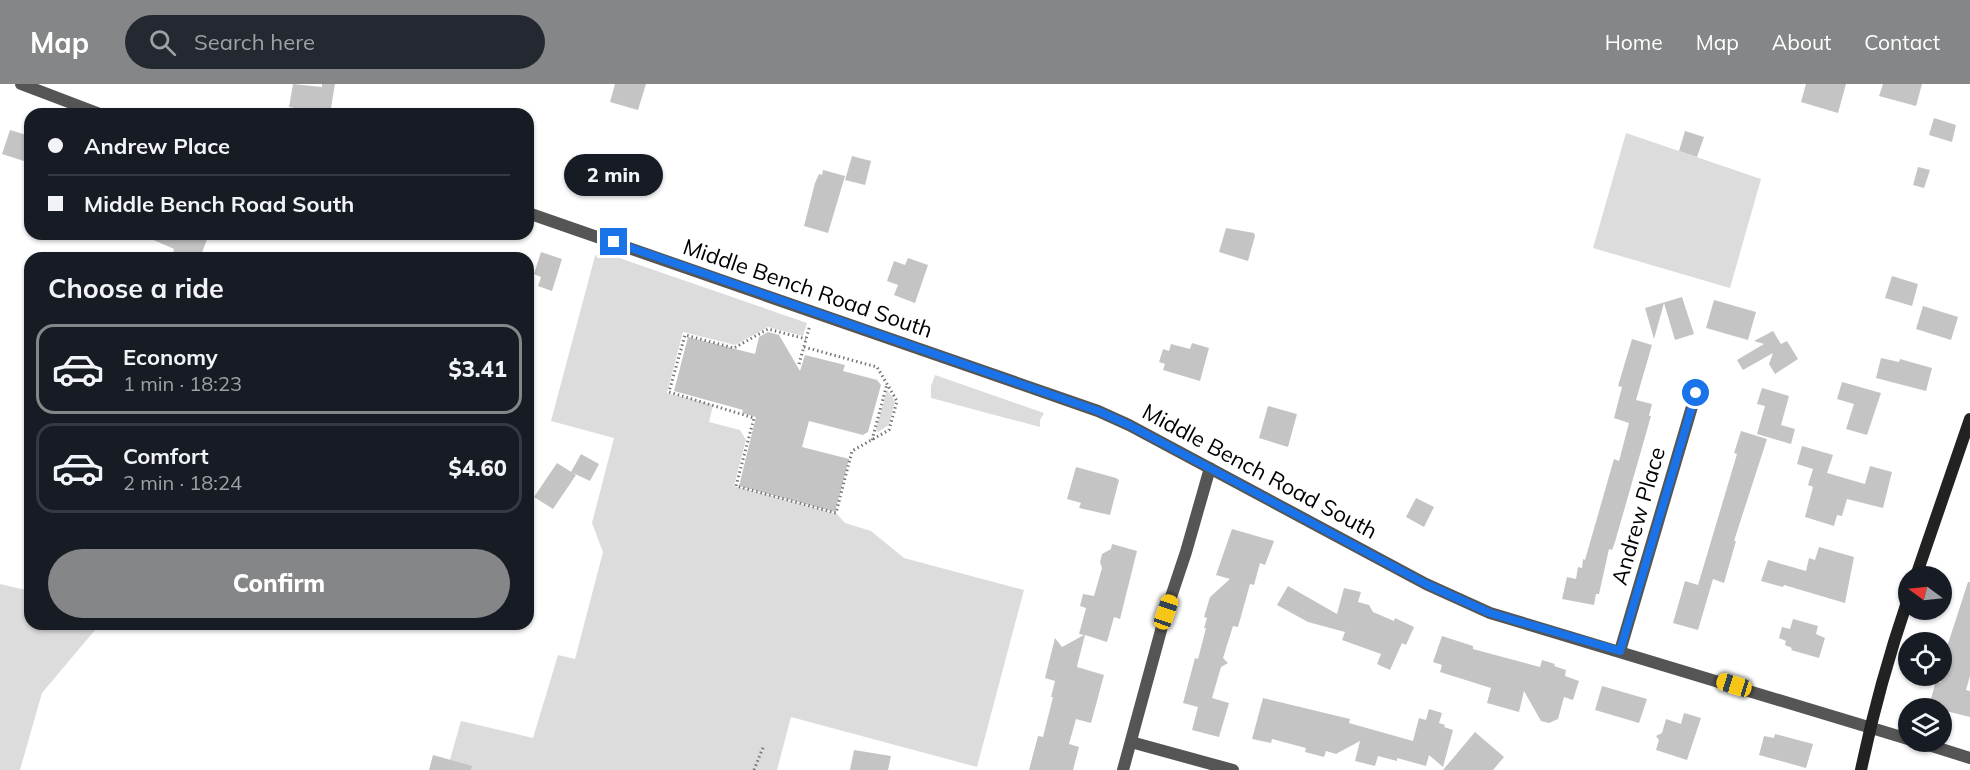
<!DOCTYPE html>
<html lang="en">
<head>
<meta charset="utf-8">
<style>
	body { margin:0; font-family:Mulish,sans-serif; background:#242831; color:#f1f3f6; height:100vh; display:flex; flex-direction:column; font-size:22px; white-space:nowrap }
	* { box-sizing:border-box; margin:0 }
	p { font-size:20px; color:#9ea1a6 }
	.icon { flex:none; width:33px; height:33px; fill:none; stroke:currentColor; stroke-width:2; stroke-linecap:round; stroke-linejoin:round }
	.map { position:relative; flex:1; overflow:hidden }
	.side { position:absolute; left:24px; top:168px; width:510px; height:378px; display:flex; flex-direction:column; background:#171b24; border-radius:18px; box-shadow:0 2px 4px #0004 }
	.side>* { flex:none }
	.guide { position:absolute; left:24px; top:24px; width:510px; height:132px; border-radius:18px; box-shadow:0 2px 4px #0004; display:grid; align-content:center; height:132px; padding:0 24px; background:#171b24 }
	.needle { width:39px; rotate:285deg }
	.tools { position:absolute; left:1898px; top:482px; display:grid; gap:12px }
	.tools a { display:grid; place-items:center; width:54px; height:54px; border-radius:50%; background:#171b24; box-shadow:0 2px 4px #0004; font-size:30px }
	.end { position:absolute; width:27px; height:27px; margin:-14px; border:8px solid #1a73e8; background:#fff; box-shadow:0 0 0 3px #fff }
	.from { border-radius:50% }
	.bubble { position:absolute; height:42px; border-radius:21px; background:#171b24; box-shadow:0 2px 4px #0004; font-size:20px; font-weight:800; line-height:42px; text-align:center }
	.car { position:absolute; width:18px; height:36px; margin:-18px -9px; border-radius:8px; box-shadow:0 0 4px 2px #0007; background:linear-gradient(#f5c518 24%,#345 0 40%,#f5c518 0 76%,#345 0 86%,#f5c518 0) }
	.guide b { display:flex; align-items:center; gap:21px; height:57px; font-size:22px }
	.guide b+b { border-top:2px solid #363941 }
	.guide i { width:15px; height:15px; background:#f1f3f6 }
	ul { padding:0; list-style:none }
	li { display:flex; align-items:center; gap:18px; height:90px; margin:0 12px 9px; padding:0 12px; border:3px solid #363941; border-radius:18px }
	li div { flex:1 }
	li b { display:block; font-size:22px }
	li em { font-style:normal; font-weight:800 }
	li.active { border-color:#858687 }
	li>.icon { width:54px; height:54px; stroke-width:1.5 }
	h2 { padding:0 24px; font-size:27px; line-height:72px }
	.action { display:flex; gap:12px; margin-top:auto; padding:12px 24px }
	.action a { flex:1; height:69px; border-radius:36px; background:#858687; color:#fff; font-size:24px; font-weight:800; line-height:69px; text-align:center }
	header { display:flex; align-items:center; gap:36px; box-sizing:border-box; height:84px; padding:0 30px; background:#858687; color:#fff }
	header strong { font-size:28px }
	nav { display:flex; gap:33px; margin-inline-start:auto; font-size:21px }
	.search { width:420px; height:54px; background:#242831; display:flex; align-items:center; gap:15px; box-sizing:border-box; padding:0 21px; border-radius:33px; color:#9ea1a6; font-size:22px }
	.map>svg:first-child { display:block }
</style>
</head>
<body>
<header>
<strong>Map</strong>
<div class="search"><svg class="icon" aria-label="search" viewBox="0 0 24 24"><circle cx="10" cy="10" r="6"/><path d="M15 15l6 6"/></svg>Search here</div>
<nav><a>Home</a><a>Map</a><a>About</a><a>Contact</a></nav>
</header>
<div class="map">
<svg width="1970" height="686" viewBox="0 0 1970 686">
	<rect width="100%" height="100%" fill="#fff"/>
	<path fill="#dcdcdc" d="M1626 49 1761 95 1730 204 1593 164Z
		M602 168 807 239 803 252 768 243 735 261 683 248 667 309 713 321 709 338 740 346 746 356 734 402 837 430 845 439 871 447 904 474 1024 506 977 683 791 633 777 686H447L461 637 533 654 558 571 575 575 603 468 592 439 614 354 551 337 595 172Z
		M935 291 1044 329 1040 336V343L931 314V302Z
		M887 306 895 317 889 341 878 348 876 345Z
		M0 500 30 507V540H100L42 609 20 686H0Z"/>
	<path fill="#c4c4c4" d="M293 0 322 3V0H335L330 30 289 23Z
		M615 0H646L638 26 610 18Z
		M1806 0H1846L1838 29 1801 18Z
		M1883 0H1922L1916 22 1879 12Z
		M1934 34 1956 41 1952 58 1929 51Z
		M10 46 30 52V79L2 70Z
		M1685 47 1704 53 1697 73 1679 67Z
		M852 72 871 77 865 101 845 96Z
		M1918 83 1930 86 1924 104 1913 101Z
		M823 86 845 92 828 149 804 142 815 99 819 90 822 91Z
		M1226 144 1254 149 1255 152 1248 177 1219 168Z
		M140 150H209L200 174H185L173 169 174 165Z
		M541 168 562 175 552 207 538 202 541 193 534 190Z
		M908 174 928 181 915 219 894 211 898 201 887 197 894 177 905 181Z
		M1892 192 1918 200 1912 222 1885 214Z
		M1682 213 1694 250 1675 256 1664 219 1654 255 1645 224Z
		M1714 216 1756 228 1748 256 1706 244Z
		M1923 222 1958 233 1951 256 1916 245Z
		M1773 247 1781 260 1787 257 1798 275 1775 290 1769 280 1773 269 1743 286 1737 276 1764 260 1754 257Z
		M768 248 779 251 800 287 805 271 845 281 843 287 877 296 881 301 868 348 863 351 809 337 802 363 849 375 835 428 739 402 756 333 742 329 743 326 674 307 688 253 755 270 759 253Z
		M1632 255 1652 261 1636 316 1652 320 1649 332H1651L1615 458 1612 466 1609 465 1599 510H1596L1594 521 1562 515 1567 493 1576 495 1578 483 1582 484 1583 475 1585 476 1614 375 1619 377 1629 339 1614 334 1622 303 1618 302Z
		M1192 259 1209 264 1200 297 1163 286 1165 280 1159 278 1163 265 1169 267 1171 260 1190 265Z
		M1881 274 1899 278 1900 275 1932 284 1926 307 1876 294Z
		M1842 298 1881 309 1867 351 1846 345 1854 320 1837 315Z
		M1762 304 1789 312 1781 341 1795 345 1791 360 1757 350 1765 322 1757 320Z
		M1268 322 1297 330 1288 363 1259 354Z
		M1741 347 1767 355 1734 457H1736L1724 499 1713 495 1698 546 1673 539 1685 497 1698 501 1737 370 1734 369Z
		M1802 362 1833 371 1827 389 1865 400 1870 382 1892 388 1883 424 1847 415 1842 432 1837 431 1834 442 1805 433 1813 403 1808 401 1813 385 1797 380Z
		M581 370 599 380 590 397 571 388Z
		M557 379 576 391 553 425 534 413Z
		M1076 383 1116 394 1119 396 1110 431 1079 424 1081 419 1067 415Z
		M1416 414 1434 423 1424 443 1406 433Z
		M1232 445 1274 457 1265 481 1260 479 1254 501 1250 500 1238 543 1233 542 1223 574 1228 579 1221 583 1212 614 1229 619 1219 653 1192 646 1198 623 1183 619 1195 574 1198 575 1206 544H1204L1207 534 1204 533 1210 513 1230 495 1216 491Z
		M1112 460 1137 467 1120 535 1114 533 1107 558 1085 551 1078 578 1077 583 1104 591 1091 639 1076 635 1069 660 1079 663 1073 686H1029L1038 652 1043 653 1053 613H1051L1055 597 1045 594 1055 554 1062 563 1084 551 1079 550 1086 524 1080 522 1083 510 1094 512 1102 484 1100 478 1102 470 1111 465Z
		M1819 463 1854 473 1845 519 1784 501 1783 503 1761 497 1768 476 1806 487 1809 474 1815 476Z
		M1968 498H1970V592L1966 606 1970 607V633L1942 626 1943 622 1930 618 1936 597 1941 599V568L1945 569Z
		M1288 502 1337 530 1344 504 1361 508 1358 518 1369 521 1373 528 1394 537 1395 534 1414 543 1406 561 1402 559 1390 586 1377 580 1381 570 1342 556 1345 548 1308 538 1277 521Z
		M1793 535 1818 542 1816 550 1825 554 1819 574 1791 566 1792 564 1785 561 1786 557 1779 554 1782 543 1790 545Z
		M1442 552 1473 562V565L1540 583 1542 576 1555 580 1554 582 1566 586 1565 592 1579 597 1573 616 1564 613 1558 635 1549 639 1541 637 1524 607 1519 628 1487 619 1491 604 1440 588 1442 581 1433 578Z
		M1602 602 1647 615 1639 639 1595 626Z
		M1263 614 1350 635 1349 639 1413 657 1419 634 1426 636 1429 625 1442 629 1439 639 1445 641 1444 643 1453 646 1443 683 1429 671 1426 682 1397 674V677L1378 672 1375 682 1355 677 1360 657 1336 670 1326 667 1324 673 1305 668 1306 664 1272 655 1271 659 1252 655Z
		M1684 629 1701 634 1687 676 1656 666 1659 656 1656 652 1662 649 1666 635 1681 640Z
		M1475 648 1504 673 1493 686H1443Z
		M1775 650 1813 660 1806 684 1759 671 1764 652 1774 654Z
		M854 666 891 672 888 686H850Z
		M433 671 472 682 471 686H429Z"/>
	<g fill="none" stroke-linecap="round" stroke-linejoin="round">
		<path stroke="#777" stroke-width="3" stroke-dasharray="1.5 3" stroke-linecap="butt" d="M804 263 877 283 897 317 889 346 852 367 836 429 736 402 754 334 669 308 685 251 734 264 768 245 806 255
			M799 280 810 241
			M872 356 887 300
			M754 686 764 661"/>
		<path stroke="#555" stroke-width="12" d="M21 0 100 30
			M528 129 1098 327 1129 341 1426 500 1490 529 1908 655
			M1620 567 1696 309
			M1916 657 1970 674
			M1131 658 1233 686
			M1123 686 1166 528 1186 468 1210 384"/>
		<path stroke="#222" stroke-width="12" d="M1916 492 1970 335
			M1861 686C1873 628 1889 571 1908 515"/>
	</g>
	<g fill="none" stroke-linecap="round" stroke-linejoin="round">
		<path stroke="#1a73e8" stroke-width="8" d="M614 158 1098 327 1129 341 1426 500 1490 529 1620 567 1696 309"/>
	</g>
	<g text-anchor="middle" stroke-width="5" stroke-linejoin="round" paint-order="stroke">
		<g font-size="22" fill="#000" stroke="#fff">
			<text transform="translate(808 204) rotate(19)" y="8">Middle Bench Road South</text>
			<text transform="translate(1260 387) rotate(28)" y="8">Middle Bench Road South</text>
			<text transform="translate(1638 432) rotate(-74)" y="8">Andrew Place</text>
		</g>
	</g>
</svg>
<div class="tools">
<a><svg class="needle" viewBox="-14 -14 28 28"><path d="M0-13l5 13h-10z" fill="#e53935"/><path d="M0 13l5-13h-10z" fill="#9ea1a6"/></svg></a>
<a><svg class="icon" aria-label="locate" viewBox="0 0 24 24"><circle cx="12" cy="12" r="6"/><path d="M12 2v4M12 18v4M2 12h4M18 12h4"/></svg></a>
<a><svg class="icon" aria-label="layers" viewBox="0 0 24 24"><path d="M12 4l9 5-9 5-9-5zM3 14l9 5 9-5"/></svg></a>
</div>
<i class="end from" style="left:1696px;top:309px"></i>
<i class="end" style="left:614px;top:158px"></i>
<div class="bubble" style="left:564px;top:70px;width:99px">2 min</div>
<i class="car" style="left:1166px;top:528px;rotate:19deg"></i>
<i class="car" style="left:1734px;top:601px;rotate:287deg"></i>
<div class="guide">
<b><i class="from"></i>Andrew Place</b>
<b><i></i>Middle Bench Road South</b>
</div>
<section class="side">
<h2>Choose a ride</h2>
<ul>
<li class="active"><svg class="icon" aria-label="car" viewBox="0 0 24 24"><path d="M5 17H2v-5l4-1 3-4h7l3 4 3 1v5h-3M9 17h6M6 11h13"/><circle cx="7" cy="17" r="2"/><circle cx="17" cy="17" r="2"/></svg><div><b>Economy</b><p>1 min · 18:23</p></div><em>$3.41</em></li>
<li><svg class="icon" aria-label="car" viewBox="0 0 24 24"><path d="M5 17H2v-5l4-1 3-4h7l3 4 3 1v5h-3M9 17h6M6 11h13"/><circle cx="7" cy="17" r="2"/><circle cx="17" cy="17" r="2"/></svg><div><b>Comfort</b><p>2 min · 18:24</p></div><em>$4.60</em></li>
</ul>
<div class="action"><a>Confirm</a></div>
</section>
</div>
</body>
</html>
